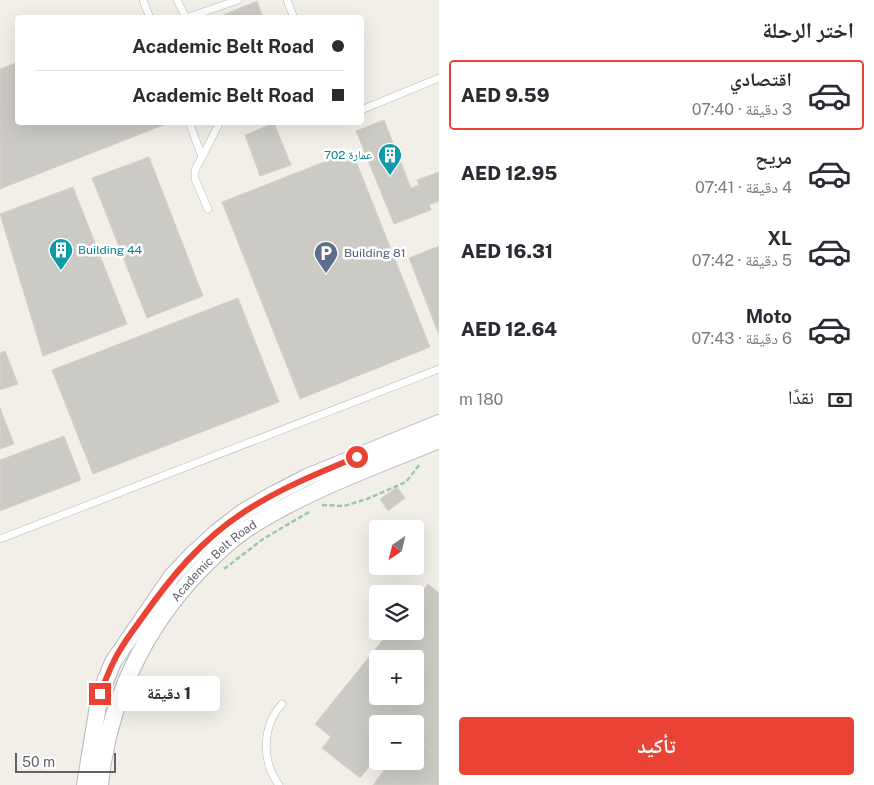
<!DOCTYPE html>
<html lang="ar">
<head>
<meta charset="utf-8">
<style>
	body { margin:0; font-family:"Public Sans","Noto Naskh Arabic",sans-serif; background:#f2f2f3; color:#2b2b33; direction:rtl; height:100vh; display:flex; flex-direction:column; font-size:19px; white-space:nowrap }
	* { box-sizing:border-box; margin:0 }
	p { font-size:16px; color:#7c7c81 }
	.icon { flex:none; width:28px; height:28px; fill:none; stroke:currentColor; stroke-width:2; stroke-linecap:round; stroke-linejoin:round }
	.map { position:relative; flex:1; overflow:hidden; direction:ltr }
	.drawer { display:flex; flex-direction:column; background:#fff; width:435px }
	.drawer>* { flex:none }
	.guide { position:absolute; left:15px; top:15px; width:349px; height:110px; border-radius:5px; box-shadow:0 5px 20px #0002; direction:rtl; display:grid; align-content:center; height:110px; padding:0 20px; background:#fff }
	.needle { width:32px; rotate:215deg }
	.buttons { position:absolute; left:369px; top:520px; display:grid; gap:10px }
	.buttons a { display:grid; place-items:center; width:55px; height:55px; border-radius:5px; background:#fff; box-shadow:0 5px 20px #0002; font-size:25px }
	.scale { position:absolute; left:15px; bottom:12px; width:101px; box-sizing:border-box; padding-left:5px; border:2px solid #5f6368; border-top:0; font-size:14px; line-height:18px; white-space:nowrap; color:#5f6368; -webkit-text-stroke:4px #fff; paint-order:stroke }
	.end { position:absolute; width:22px; height:22px; margin:-11px; border:6px solid #ea4335; background:#fff; box-shadow:0 0 0 2px #fff }
	.from { border-radius:50% }
	.bubble { position:absolute; height:35px; border-radius:5px; background:#fff; box-shadow:0 5px 20px #0002; font-size:16px; font-weight:800; line-height:35px; text-align:center; direction:rtl }
	.guide b { display:flex; align-items:center; gap:18px; height:48px; font-size:19px }
	.guide b+b { border-top:1px solid #e1e1e2 }
	.guide i { width:12px; height:12px; background:#2b2b33 }
	ul { padding:0; list-style:none }
	li { display:flex; align-items:center; gap:15px; height:70px; margin:0 10px 8px; padding:0 10px; border:2px solid transparent; border-radius:5px }
	li div { flex:1 }
	li b { display:block; font-size:19px }
	li em { font-style:normal; font-weight:800 }
	li.active { border-color:#ea4335 }
	li>.icon { width:45px; height:45px; stroke-width:1.5 }
	h2 { padding:0 20px; font-size:22px; line-height:60px }
	.pay { display:flex; align-items:center; gap:12px; height:55px; padding:0 20px; font-size:19px }
	.pay p { margin-inline-start:auto }
	.action { display:flex; gap:10px; margin-top:auto; padding:10px 20px }
	.action a { flex:1; height:58px; border-radius:5px; background:#ea4335; color:#fff; font-size:20px; font-weight:800; line-height:58px; text-align:center }
	main { display:flex; flex:1; min-height:0 }
	.map>svg:first-child { display:block }
</style>
</head>
<body>
<main>
<section class="drawer">
<h2>اختر الرحلة</h2>
<ul>
<li class="active"><svg class="icon" aria-label="car" viewBox="0 0 24 24"><path d="M5 17H2v-5l4-1 3-4h7l3 4 3 1v5h-3M9 17h6M6 11h13"/><circle cx="7" cy="17" r="2"/><circle cx="17" cy="17" r="2"/></svg><div><b>اقتصادي</b><p>3 دقيقة · 07:40</p></div><em>AED 9.59</em></li>
<li><svg class="icon" aria-label="car" viewBox="0 0 24 24"><path d="M5 17H2v-5l4-1 3-4h7l3 4 3 1v5h-3M9 17h6M6 11h13"/><circle cx="7" cy="17" r="2"/><circle cx="17" cy="17" r="2"/></svg><div><b>مريح</b><p>4 دقيقة · 07:41</p></div><em>AED 12.95</em></li>
<li><svg class="icon" aria-label="car" viewBox="0 0 24 24"><path d="M5 17H2v-5l4-1 3-4h7l3 4 3 1v5h-3M9 17h6M6 11h13"/><circle cx="7" cy="17" r="2"/><circle cx="17" cy="17" r="2"/></svg><div><b>XL</b><p>5 دقيقة · 07:42</p></div><em>AED 16.31</em></li>
<li><svg class="icon" aria-label="car" viewBox="0 0 24 24"><path d="M5 17H2v-5l4-1 3-4h7l3 4 3 1v5h-3M9 17h6M6 11h13"/><circle cx="7" cy="17" r="2"/><circle cx="17" cy="17" r="2"/></svg><div><b>Moto</b><p>6 دقيقة · 07:43</p></div><em>AED 12.64</em></li>
</ul>
<div class="pay"><svg class="icon" aria-label="cash" viewBox="0 0 24 24"><path d="M3 7h18v10H3z"/><circle cx="12" cy="12" r="2"/></svg>نقدًا<p>180 m</p></div>
<div class="action"><a>تأكيد</a></div>
</section>
<div class="map">
<svg width="439" height="785" viewBox="0 0 439 785">
	<rect width="100%" height="100%" fill="#f1efe8"/>
	<path fill="#cccac5" stroke="#d6d1c6" fill-rule="evenodd" d="M257 1 263 18H216Z
		M18 62V122H171L0 189V69Z
		M384 120 411 188 419 185 417 180 439 172V201L429 205 431 210 394 224 356 131Z
		M274 123 291 165 260 176 245 135Z
		M352 151 430 347 300 399 222 202Z
		M149 157 203 296 147 318 92 178Z
		M73 187 127 324 43 356 0 214Z
		M439 246V335L409 258Z
		M238 298 279 402 93 474 52 370Z
		M5 351 18 384 0 390V353Z
		M0 408 14 444 0 449Z
		M64 436 81 480 0 511V460Z
		M397 487 405 498 388 511 380 499Z
		M428 584 439 593V757L415 739V724H378V756L360 778 322 748 331 737 315 724 390 631H415V601ZM378 659H415V696H378Z
		M415 739 439 757V785H373L391 761H415Z"/>
	<g fill="none" stroke-linecap="round" stroke-linejoin="round">
		<g stroke="#b5b8bc" stroke-width="8">
			<path id="service" d="M143 0 150 18
				M177 0 186 18
				M287 0 294 18
				M186 18 238 0
				M361 110 439 78
				M189 122 202 157 195 170V179L208 209
				M202 157 220 122
				M0 539 439 369
				M279 785C261 761 262 726 282 704"/>
		</g>
		<g stroke="#b5b8bc" stroke-width="18">
			<g id="tertiary">
				<path d="M85 785 100 694 113 662 172 576 192 555 217 532 243 512 274 494 307 477 439 423"/>
				<path id="s1" d="M100 785C108 703 144 628 201 569 217 553 233 537 253 525 310 489 376 466 439 440"/>
			</g>
		</g>
		<path stroke="#9cc7a9" stroke-width="2.5" stroke-dasharray="5 2.5" stroke-linecap="butt" d="M322 505 344 506 367 499 406 482 419 465
			M224 569 263 539 309 512"/>
		<use href="#service" stroke="#fff" stroke-width="7"/>
		<use href="#tertiary" stroke="#fff" stroke-width="16"/>
	</g>
	<g fill="none" stroke-linecap="round" stroke-linejoin="round">
		<path stroke="#ea4335" stroke-width="6" d="M100 694C104 684 108 673 113 663 120 647 132 632 142 618 171 577 201 540 244 512 279 489 318 473 357 457"/>
	</g>
	<defs>
		<g id="building-pin" transform="scale(1.25)"><path d="M0 17L-7.5 6A9.5 9.5 0 1 1 7.5 6Z" fill="#0f9aa8" stroke="#fff"/><path d="M-4-6H4V6H1V3H-1V6H-4ZM-2.5-4.3h1.7v1.8h-1.7ZM.8-4.3h1.7v1.8H.8ZM-2.5-1h1.7V.8h-1.7ZM.8-1h1.7V.8H.8Z" fill="#fff"/></g>
		<g id="parking-pin" transform="scale(1.25)"><path d="M0 17L-7.5 6A9.5 9.5 0 1 1 7.5 6Z" fill="#5c6f8a" stroke="#fff"/><path d="M-3.5-5.5H1a3.5 3.5 0 0 1 0 7H-1V5.5H-3.5ZM-1-3.4V-.6H.8a1.4 1.4 0 0 0 0-2.8Z" fill="#fff"/></g>
	</defs>
	<g fill-rule="evenodd">
		<use href="#building-pin" x="390" y="155"/>
		<use href="#building-pin" x="61" y="250"/>
		<use href="#parking-pin" x="326" y="253"/>
	</g>
	<g text-anchor="middle" stroke-width="5" stroke-linejoin="round" paint-order="stroke">
		<g font-size="12" fill="#0d838f" stroke="#fff" text-anchor="end">
			<text x="372" y="159">عمارة 702</text>
			<text x="78" y="254" text-anchor="start">Building 44</text>
		</g>
		<g font-size="12" fill="#4e5e75" stroke="#fff" text-anchor="start">
			<text x="344" y="257">Building 81</text>
		</g>
		<g font-size="12" fill="#5f6368" stroke="#fff">
			<text dy="4" stroke="none"><textPath href="#s1" startOffset="258">Academic Belt Road</textPath></text>
		</g>
	</g>
</svg>
<div class="buttons">
<a><svg class="needle" viewBox="-14 -14 28 28"><path d="M0-13l5 13h-10z" fill="#e53935"/><path d="M0 13l5-13h-10z" fill="#7c7c81"/></svg></a>
<a><svg class="icon" aria-label="layers" viewBox="0 0 24 24"><path d="M12 4l9 5-9 5-9-5zM3 14l9 5 9-5"/></svg></a>
<a>+</a>
<a>−</a>
</div>
<div class="scale">50 m</div>
<i class="end from" style="left:357px;top:457px"></i>
<i class="end" style="left:100px;top:694px"></i>
<div class="bubble" style="left:118px;top:676px;width:102px">1 دقيقة</div>
<div class="guide">
<b><i class="from"></i>Academic Belt Road</b>
<b><i></i>Academic Belt Road</b>
</div>
</div>
</main>
</body>
</html>
